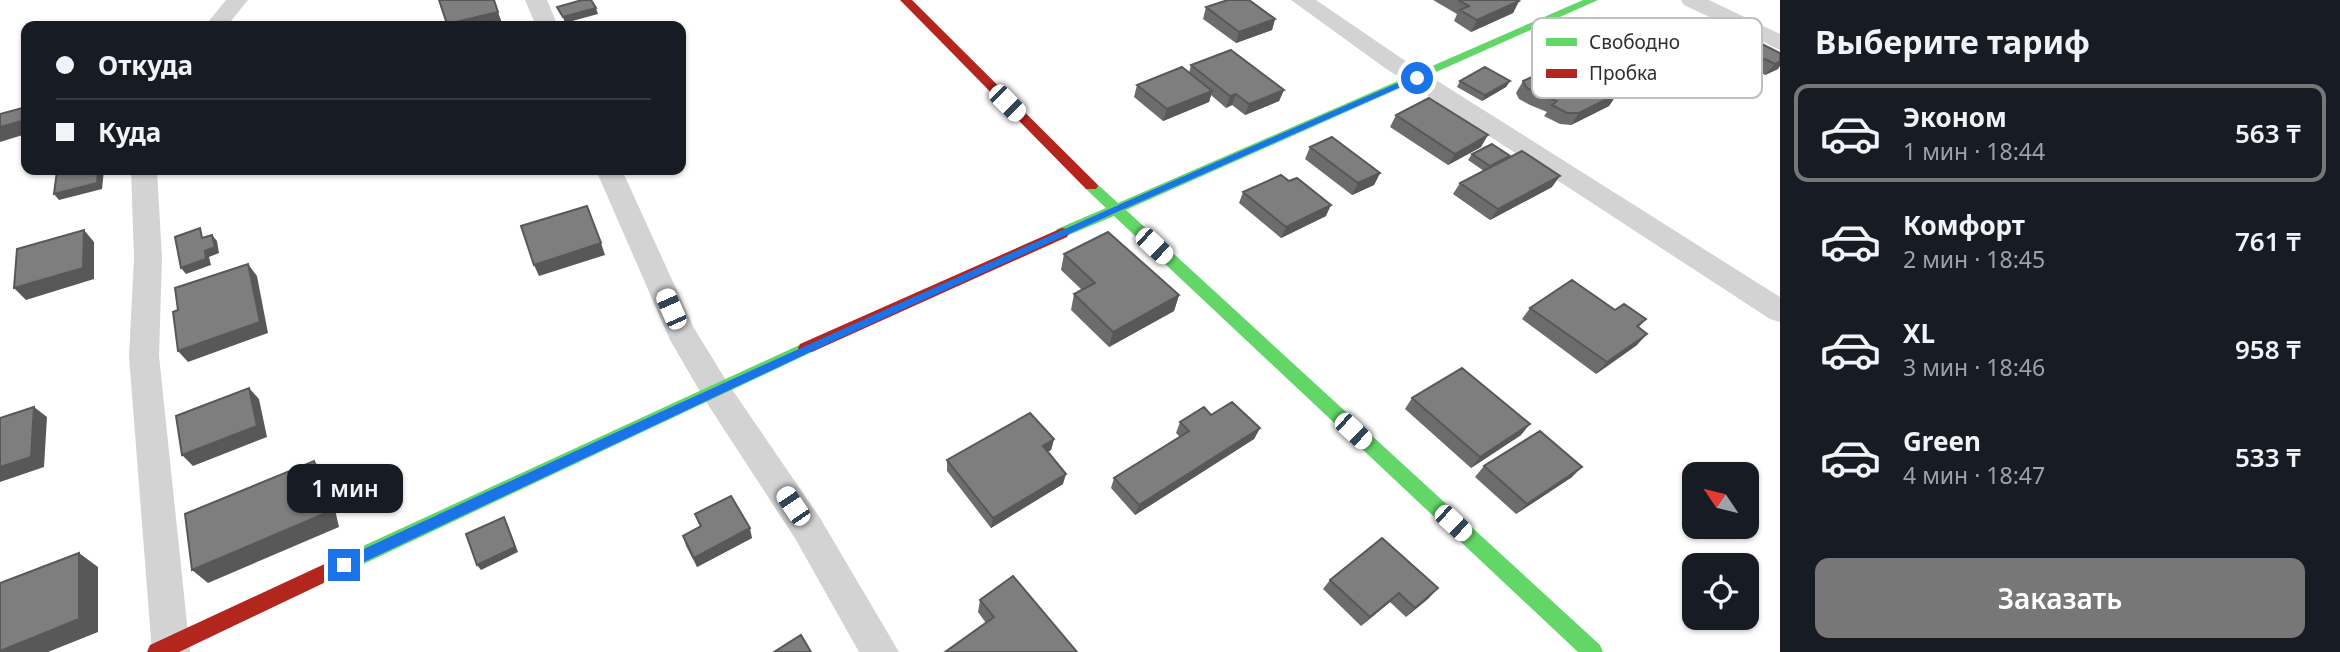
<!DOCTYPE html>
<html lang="ru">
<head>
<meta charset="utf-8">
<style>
	body { margin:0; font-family:"Noto Sans",sans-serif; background:#20242c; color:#f1f3f6; height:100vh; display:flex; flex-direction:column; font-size:26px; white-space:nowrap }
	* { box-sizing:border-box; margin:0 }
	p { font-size:23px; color:#9ea1a6 }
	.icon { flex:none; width:38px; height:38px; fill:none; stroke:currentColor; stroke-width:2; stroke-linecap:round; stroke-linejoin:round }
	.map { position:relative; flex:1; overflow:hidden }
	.drawer { display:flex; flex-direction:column; background:#171b24; width:560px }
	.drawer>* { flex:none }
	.banner { position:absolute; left:21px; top:21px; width:665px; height:154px; border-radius:14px; box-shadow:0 2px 5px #0004; display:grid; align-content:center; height:154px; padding:0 35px; background:#171b24 }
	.needle { width:46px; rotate:305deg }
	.tools { position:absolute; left:1682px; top:462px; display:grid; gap:14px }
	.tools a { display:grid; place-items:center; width:77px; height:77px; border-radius:14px; background:#171b24; box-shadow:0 2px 5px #0004; font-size:35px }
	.end { position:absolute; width:32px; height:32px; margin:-16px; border:9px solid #1a73e8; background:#fff; box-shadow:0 0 0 4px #fff }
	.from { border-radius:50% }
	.bubble { position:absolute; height:49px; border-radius:14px; background:#171b24; box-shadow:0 2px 5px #0004; font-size:23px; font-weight:600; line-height:49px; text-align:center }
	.car { position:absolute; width:21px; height:42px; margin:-21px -10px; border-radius:9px; box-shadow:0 0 5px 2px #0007; background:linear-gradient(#fff 24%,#345 0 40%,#fff 0 76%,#345 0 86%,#fff 0) }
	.banner b { display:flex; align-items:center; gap:24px; height:66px; font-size:26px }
	.banner b+b { border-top:2px solid #363941 }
	.banner i { width:18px; height:18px; background:#f1f3f6 }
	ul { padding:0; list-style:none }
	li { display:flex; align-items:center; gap:21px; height:98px; margin:0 14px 10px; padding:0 21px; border:4px solid transparent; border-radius:14px }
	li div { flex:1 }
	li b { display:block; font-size:26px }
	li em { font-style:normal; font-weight:600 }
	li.active { border-color:#777 }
	li>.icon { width:63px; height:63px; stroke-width:1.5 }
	h2 { padding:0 35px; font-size:32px; line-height:84px }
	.primary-button { display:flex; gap:14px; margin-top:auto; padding:14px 35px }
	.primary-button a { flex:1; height:80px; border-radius:14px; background:#777; color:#fff; font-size:28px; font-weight:600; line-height:80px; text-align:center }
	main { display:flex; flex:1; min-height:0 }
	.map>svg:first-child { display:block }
</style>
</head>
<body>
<main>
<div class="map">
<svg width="1780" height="652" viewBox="0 0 1780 652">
	<rect width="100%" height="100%" fill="#fff"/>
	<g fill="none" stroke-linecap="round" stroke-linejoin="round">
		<path fill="#d3d3d3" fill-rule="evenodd" d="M226 0H248L227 26H205Z
			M525 0H547L558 26H536Z
			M1291 0H1316L1401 58 1780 297V322L1770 319 1385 68Z
			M1681 0H1709L1780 34V50L1684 5Z
			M131 170H157L162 258 159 356 190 652H152L129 356 134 258Z
			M596 170H622L694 328 727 382 820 518 899 652H859L796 540 705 400 670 340Z"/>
		<path fill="#63d668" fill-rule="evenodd" d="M1583 0H1598L1126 210 1600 645 1603 652H1578L1114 216 1062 238 1055 233 1057 229 1106 208 1086 189 1084 186 1086 183H1096L1118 203Z
			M806 342 812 344 814 348 812 352 351 570 344 573 337 570 335 564 337 558Z"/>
		<path fill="#b3261e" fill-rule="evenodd" d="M900 0H912L1096 183 1098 186 1096 189H1086Z
			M1062 228 1067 229 1069 233 1067 237 812 352H800L798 348 800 344Z
			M344 555 351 558 353 564 351 570 179 652H147L150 645Z"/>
	</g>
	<path fill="#6c6c6c" d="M1433 0H1517L1519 1 1513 13 1471 32 1454 21 1457 14Z
		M1206 7 1275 19 1272 30 1236 43 1203 19Z
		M1598 34 1665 46 1657 58 1631 69 1591 46Z
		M1723 51 1780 53 1778 69 1765 75 1756 70 1741 77 1714 62Z
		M1191 65 1284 90 1279 101 1245 115 1232 105 1226 108 1211 95 1209 102 1163 121 1134 97 1137 85 1189 73Z
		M1460 81H1510L1506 87 1482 101 1457 87Z
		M1523 81 1617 94 1609 106 1571 125 1560 124 1544 116 1547 112 1530 105 1519 99 1516 93Z
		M1396 115 1481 147 1448 165 1390 127Z
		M1310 147 1380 173 1374 185 1352 195 1305 159Z
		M1472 154 1552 187 1490 220 1453 194 1460 183 1484 171 1468 160Z
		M1289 181 1326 216 1281 238 1239 203 1243 192Z
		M1064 254 1179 295 1174 311 1109 347 1071 310 1074 294 1082 290 1061 270Z
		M1530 308 1646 319 1638 328 1637 345 1596 374 1522 319Z
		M1412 398 1521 435 1471 468 1405 409Z
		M1211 415 1260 428 1254 439 1135 515 1111 488 1114 478 1180 437 1176 433 1180 422Z
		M1054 439 1051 450 1048 452 1063 484 991 528 947 471V460Z
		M1484 466 1572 477 1516 514 1475 477Z
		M695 514 752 538 697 567 686 546 683 536 700 527Z
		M1330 580 1429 598 1406 617 1390 602 1361 626 1323 589Z
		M980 600 1077 652 986 623 978 612Z"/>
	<path fill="#585858" d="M1519 1 1513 13 1471 32 1477 20Z
		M596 8 598 14 565 23 563 17Z
		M498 12 502 23 489 26H448L447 24Z
		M1275 19 1272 30 1236 43 1239 32Z
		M1665 46 1657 58 1631 69 1639 57Z
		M1765 59 1756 70 1741 77 1751 65Z
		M1780 61V66L1778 69 1765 75 1775 64Z
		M1510 81 1506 87 1482 101 1485 95Z
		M1284 90 1279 101 1245 115 1249 104Z
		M1212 91 1209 102 1163 121 1167 109Z
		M1236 94 1232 105 1226 108 1230 96Z
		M1617 94 1609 106 1571 125 1579 113Z
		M26 120V134L0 142V127Z
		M1488 135 1481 147 1448 165 1455 154Z
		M98 170H104L102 189 59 200 54 194Z
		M1380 173 1374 185 1352 195 1358 183Z
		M1560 176 1552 187 1490 220 1498 209Z
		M1331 205 1326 216 1281 238 1286 227Z
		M84 230 94 242V279L26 300 14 288Z
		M212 235 217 241 219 253 209 257 211 265 186 274 181 268Z
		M601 243 605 255 539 276 534 265Z
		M248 264 257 276 268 333 188 362 178 351Z
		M1179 295 1174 311 1109 347 1113 332Z
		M1647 334 1637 345 1596 374 1607 362Z
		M249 388 259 399 267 437 193 466 182 455Z
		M34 407 47 417 44 467 0 482V467Z
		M1530 424 1521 435 1471 468 1480 457Z
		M1260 428 1254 439 1135 515 1139 505Z
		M1054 439 1051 450 1040 457 1043 446Z
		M314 461 327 475 339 527 208 583 192 570Z
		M1582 467 1572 477 1516 514 1527 504Z
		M1066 474 1063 484 991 528 993 518Z
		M504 517 507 523 518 552 481 570 477 565Z
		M750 528 752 538 697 567 694 558Z
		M79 553 98 567V632L48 652H0Z
		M1438 588 1429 598 1406 617 1415 608Z
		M1399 593 1390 602 1361 626 1370 617Z"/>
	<path fill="#7e7e7e" stroke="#585858" stroke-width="2" d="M439 0H494L498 12 447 24Z
		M582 0H591L596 8 563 17 557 7Z
		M1228 0H1249L1275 19 1239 32 1206 7Z
		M1458 0H1517L1519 1 1477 20 1460 10 1469 6Z
		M1750 38 1780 53V61L1775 64 1765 59 1751 65 1723 51Z
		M1231 50 1284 90 1249 104 1236 94 1230 96 1191 65Z
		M1562 63 1617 94 1579 113H1567L1552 105 1557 101 1537 94 1526 87 1523 81Z
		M1182 67 1212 91 1167 109 1137 85Z
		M1485 67 1510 81 1485 95 1460 81Z
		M1429 98 1488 135 1455 154 1396 115Z
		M26 107V120L0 127V114Z
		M1332 137 1380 173 1358 183 1310 147Z
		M1492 144 1510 156 1490 166 1472 154Z
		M1522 151 1560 176 1498 209 1460 183Z
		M64 170H98L97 183 54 194 57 171Z
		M1281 175 1289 181 1297 178 1331 205 1286 227 1243 192Z
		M587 206 601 243 534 265 521 226Z
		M200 228 202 238 212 235 215 247 205 251 206 259 181 268 175 237Z
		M84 230 83 268 14 288 17 249Z
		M1108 232 1179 295 1113 332 1074 294 1095 283 1064 254Z
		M248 264 260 322 178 351 173 312 178 310 175 288Z
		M1572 280 1615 310 1624 304 1646 319 1637 326 1647 334 1607 362 1530 308Z
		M1462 368 1530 424 1480 457 1412 398Z
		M249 388 257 426 182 455 176 416Z
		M1232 402 1260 428 1139 505 1114 478 1189 431 1180 422 1204 407 1211 415Z
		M34 407 31 457 0 467V418Z
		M1030 413 1054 439 1043 446 1066 474 993 518 947 460Z
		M1540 431 1582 467 1527 504 1484 466Z
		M314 461 326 513 192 570 185 514Z
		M731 496 750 528 694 558 683 536 701 526 695 514Z
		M504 517 515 547 477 565 466 534Z
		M1382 538 1438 588 1415 608 1399 593 1370 617 1330 580Z
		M79 553V619L0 651V583Z
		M1013 576 1077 652H945L994 617 980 600Z
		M801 635 811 652H774Z"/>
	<path fill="#1a73e8" d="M1414 76 1421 78 1117 212 838 339 349 569H340V560C696 395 1053 231 1414 76Z"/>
	<rect x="1532" y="18" width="230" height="80" rx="10" fill="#fff" stroke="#c0c0c0" stroke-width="2"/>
	<rect x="1546" y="38" width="31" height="8" fill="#63d668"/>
	<rect x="1546" y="69" width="31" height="9" fill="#b3261e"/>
	<g font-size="19" fill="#2e2e2e">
		<text x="1589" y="49">Свободно</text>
		<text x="1589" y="80">Пробка</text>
	</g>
</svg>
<div class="tools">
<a><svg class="needle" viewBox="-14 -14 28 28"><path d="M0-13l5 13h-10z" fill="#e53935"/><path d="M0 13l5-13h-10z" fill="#9ea1a6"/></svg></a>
<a><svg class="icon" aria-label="locate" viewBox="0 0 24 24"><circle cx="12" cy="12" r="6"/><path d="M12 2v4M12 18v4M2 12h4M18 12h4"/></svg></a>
</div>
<i class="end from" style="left:1417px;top:78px"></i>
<i class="end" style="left:344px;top:565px"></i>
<div class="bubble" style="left:287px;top:464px;width:116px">1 мин</div>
<i class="car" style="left:1007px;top:103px;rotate:135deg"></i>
<i class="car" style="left:1154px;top:246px;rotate:133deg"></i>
<i class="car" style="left:671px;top:309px;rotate:336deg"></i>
<i class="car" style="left:1353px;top:431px;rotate:133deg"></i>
<i class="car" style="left:793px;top:506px;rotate:326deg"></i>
<i class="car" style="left:1453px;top:523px;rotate:133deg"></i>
<div class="banner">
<b><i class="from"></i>Откуда</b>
<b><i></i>Куда</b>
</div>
</div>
<section class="drawer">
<h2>Выберите тариф</h2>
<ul>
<li class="active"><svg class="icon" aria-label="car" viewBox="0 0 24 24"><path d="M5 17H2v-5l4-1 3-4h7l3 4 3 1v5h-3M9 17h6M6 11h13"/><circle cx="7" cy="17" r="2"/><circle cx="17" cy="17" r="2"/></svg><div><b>Эконом</b><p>1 мин · 18:44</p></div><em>563 ₸</em></li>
<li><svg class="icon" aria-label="car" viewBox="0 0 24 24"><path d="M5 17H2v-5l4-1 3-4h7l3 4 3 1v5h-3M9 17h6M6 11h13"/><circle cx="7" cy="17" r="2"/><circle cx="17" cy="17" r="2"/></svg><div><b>Комфорт</b><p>2 мин · 18:45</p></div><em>761 ₸</em></li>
<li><svg class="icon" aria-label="car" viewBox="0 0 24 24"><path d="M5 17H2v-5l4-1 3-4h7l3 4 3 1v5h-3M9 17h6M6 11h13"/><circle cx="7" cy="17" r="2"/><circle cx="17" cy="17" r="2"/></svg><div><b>XL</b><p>3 мин · 18:46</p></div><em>958 ₸</em></li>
<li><svg class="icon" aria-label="car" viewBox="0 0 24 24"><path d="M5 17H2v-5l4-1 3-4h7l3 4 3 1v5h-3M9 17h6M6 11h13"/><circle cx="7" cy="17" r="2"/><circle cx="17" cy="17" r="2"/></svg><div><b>Green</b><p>4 мин · 18:47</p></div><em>533 ₸</em></li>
</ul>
<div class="primary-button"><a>Заказать</a></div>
</section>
</main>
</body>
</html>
